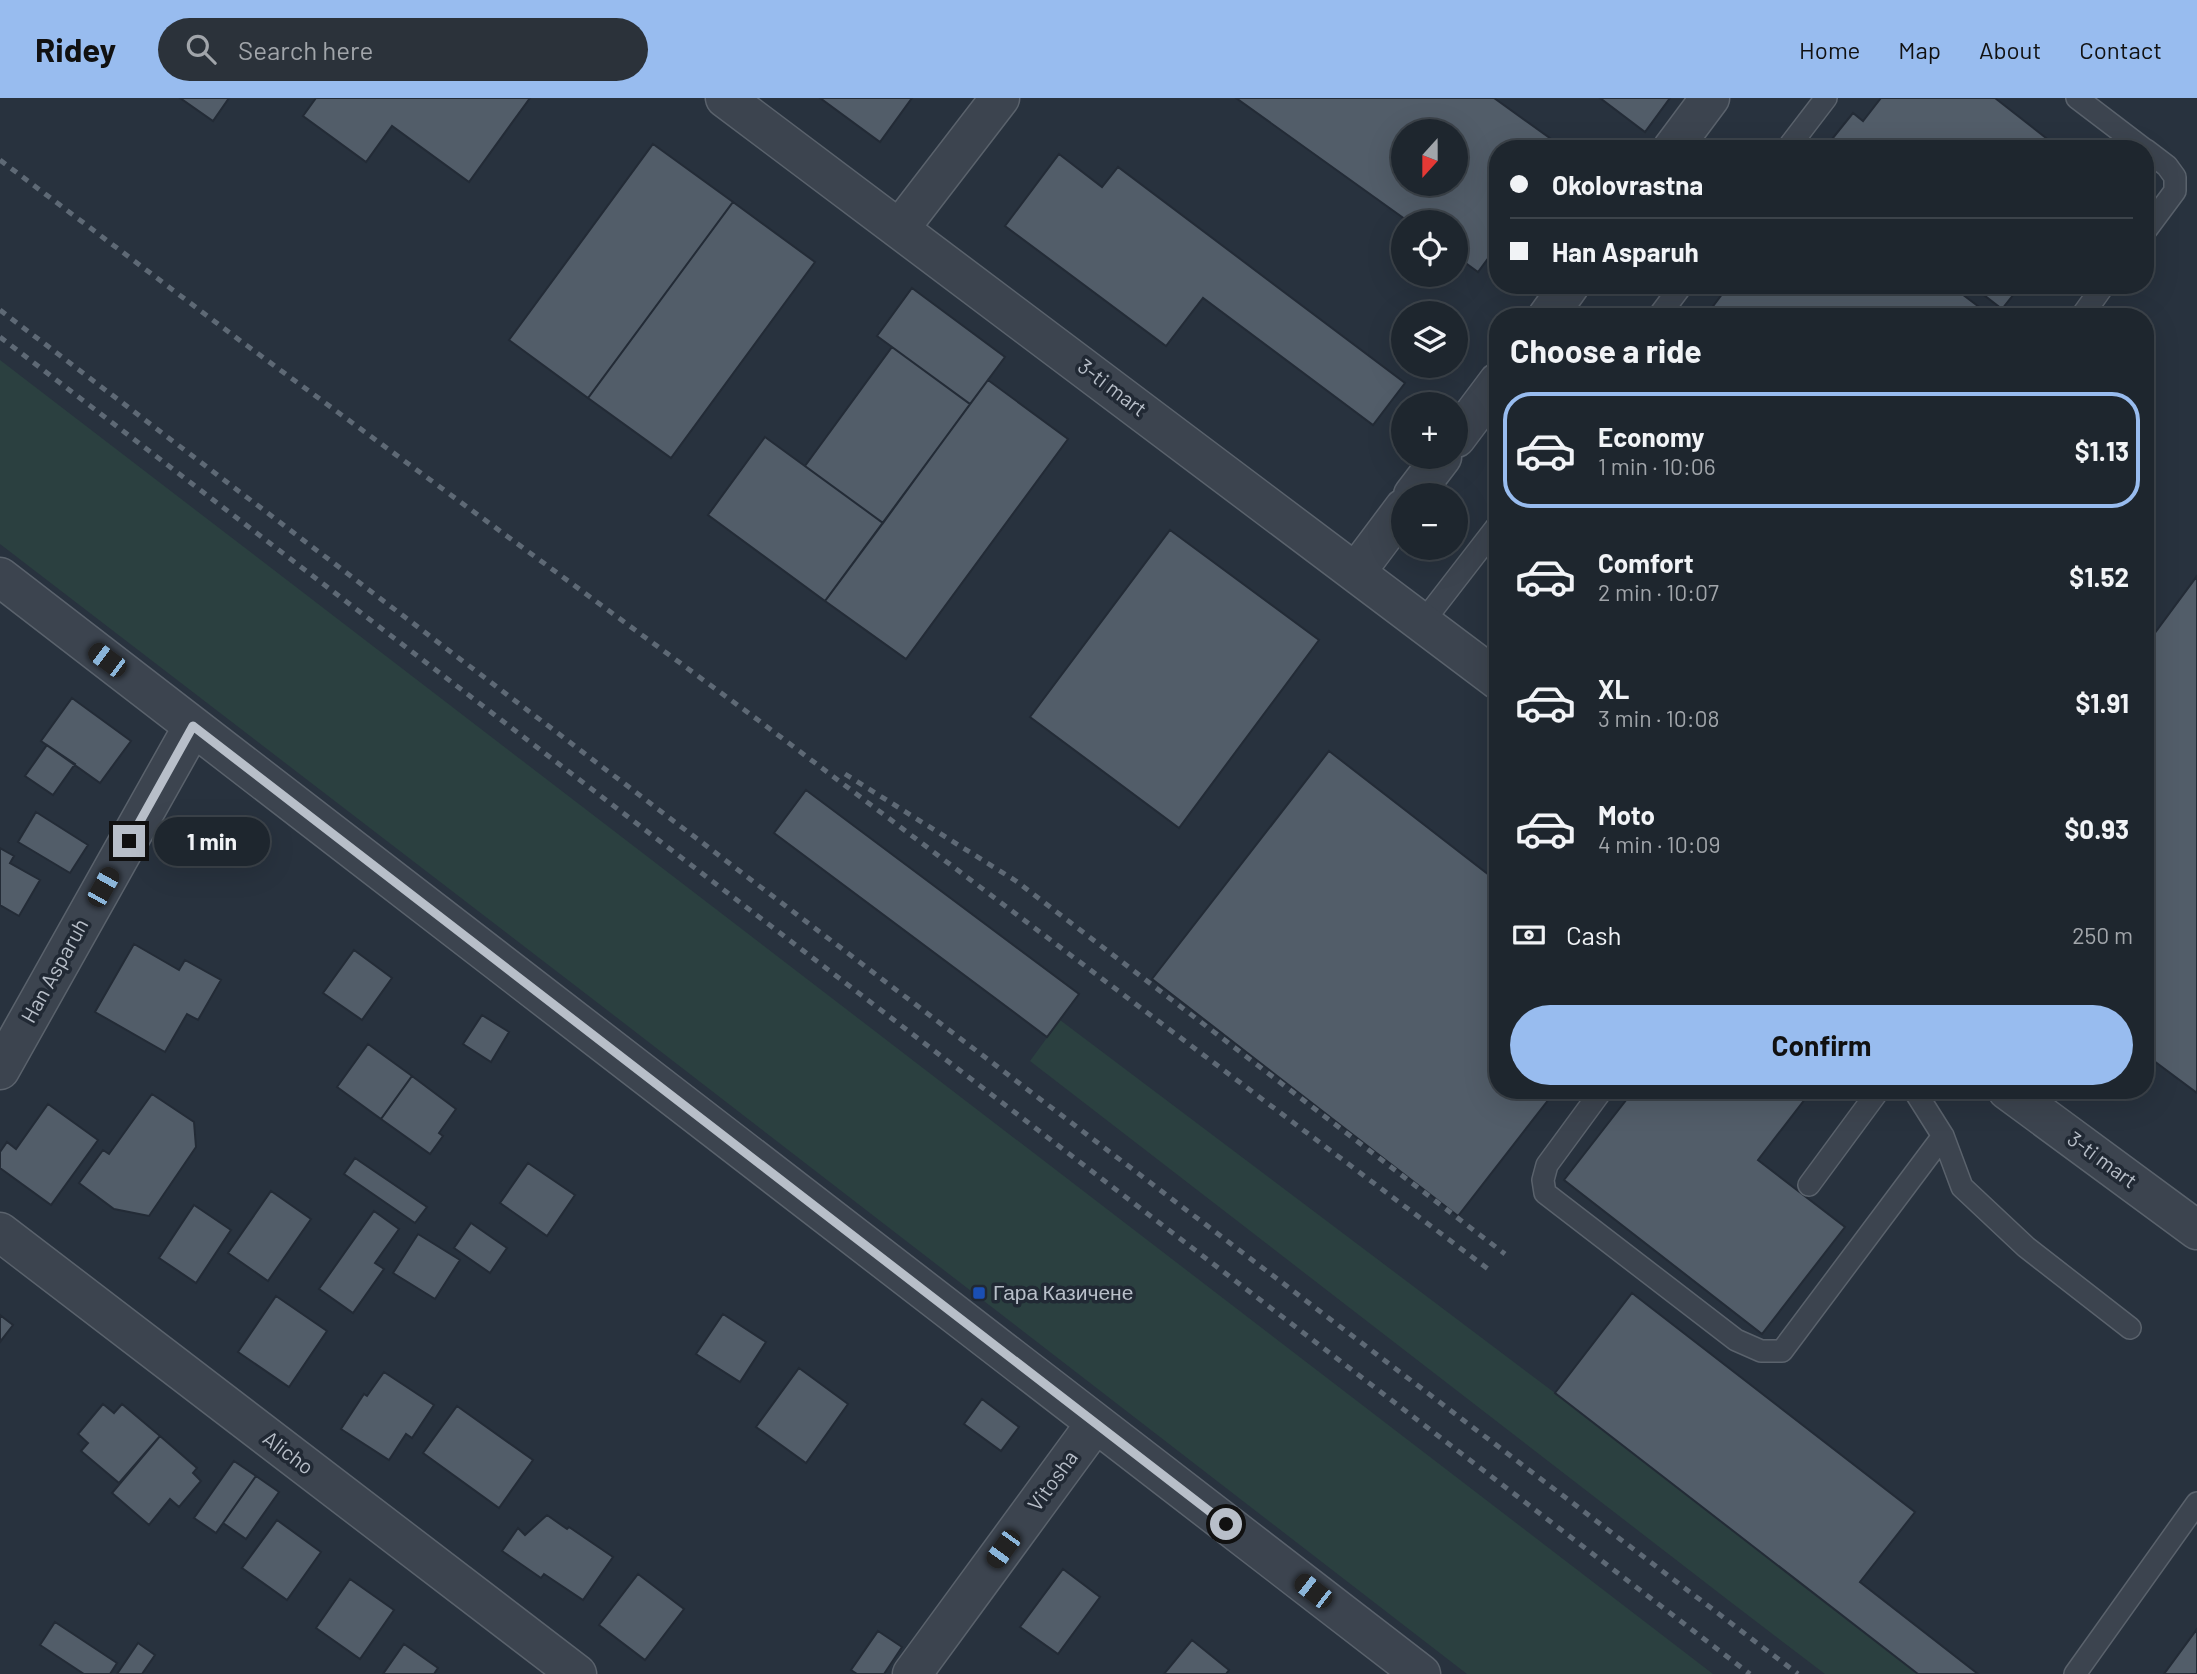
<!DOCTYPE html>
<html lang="en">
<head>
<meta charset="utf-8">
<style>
	body { margin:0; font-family:Barlow,sans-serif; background:#2b323a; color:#f1f3f6; height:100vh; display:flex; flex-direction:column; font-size:26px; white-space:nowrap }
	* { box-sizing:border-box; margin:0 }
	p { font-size:23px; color:#a1a5aa }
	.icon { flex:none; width:38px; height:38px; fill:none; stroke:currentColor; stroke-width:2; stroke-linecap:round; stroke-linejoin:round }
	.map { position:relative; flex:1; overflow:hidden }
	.panel { position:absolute; left:1489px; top:210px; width:665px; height:791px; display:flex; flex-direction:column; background:#1e262e; border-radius:28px; box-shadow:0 7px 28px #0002,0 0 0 2px #3c434a }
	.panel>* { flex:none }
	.hud { position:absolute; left:1489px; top:42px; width:665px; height:154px; border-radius:28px; box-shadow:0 7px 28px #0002,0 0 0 2px #3c434a; display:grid; align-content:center; height:154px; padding:0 21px; background:#1e262e }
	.needle { width:46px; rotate:201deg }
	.controls { position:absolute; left:1391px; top:21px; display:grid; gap:14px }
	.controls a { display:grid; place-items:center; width:77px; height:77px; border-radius:50%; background:#1e262e; box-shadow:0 7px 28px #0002,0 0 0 2px #3c434a; font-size:35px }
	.end { position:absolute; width:32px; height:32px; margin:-16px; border:9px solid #b8bfc9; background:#111; box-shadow:0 0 0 4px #111 }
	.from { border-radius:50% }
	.bubble { position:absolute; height:49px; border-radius:24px; background:#1e262e; box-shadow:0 7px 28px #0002,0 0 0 2px #3c434a; font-size:23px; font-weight:700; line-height:49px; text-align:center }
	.car { position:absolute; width:21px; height:42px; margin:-21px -10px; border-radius:9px; box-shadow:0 0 5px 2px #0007; background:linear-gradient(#222 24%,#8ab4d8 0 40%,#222 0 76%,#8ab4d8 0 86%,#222 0) }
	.hud b { display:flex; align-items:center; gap:24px; height:66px; font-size:26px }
	.hud b+b { border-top:2px solid #3c434a }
	.hud i { width:18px; height:18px; background:#f1f3f6 }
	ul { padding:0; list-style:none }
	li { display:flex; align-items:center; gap:21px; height:116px; margin:0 14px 10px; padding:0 7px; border:4px solid transparent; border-radius:28px }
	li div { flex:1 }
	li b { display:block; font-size:26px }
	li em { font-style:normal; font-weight:700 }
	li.active { border-color:#98bcef }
	li>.icon { width:63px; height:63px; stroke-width:1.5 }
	h2 { padding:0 21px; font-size:32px; line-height:84px }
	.pay { display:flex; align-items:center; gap:18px; height:77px; padding:0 21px; font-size:26px }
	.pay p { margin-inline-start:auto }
	.action { display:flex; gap:14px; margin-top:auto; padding:14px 21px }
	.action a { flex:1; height:80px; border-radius:42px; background:#98bcef; color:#111; font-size:28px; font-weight:700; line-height:80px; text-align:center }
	header { display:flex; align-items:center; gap:42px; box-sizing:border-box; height:98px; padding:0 35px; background:#98bcef; color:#111 }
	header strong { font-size:33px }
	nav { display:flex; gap:38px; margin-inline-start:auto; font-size:24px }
	.search { width:490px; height:63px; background:#2b323a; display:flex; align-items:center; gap:18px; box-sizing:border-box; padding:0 24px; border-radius:38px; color:#a1a5aa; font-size:26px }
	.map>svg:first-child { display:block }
</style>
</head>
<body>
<header>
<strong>Ridey</strong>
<div class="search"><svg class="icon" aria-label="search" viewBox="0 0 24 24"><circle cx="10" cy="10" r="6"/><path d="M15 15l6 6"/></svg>Search here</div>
<nav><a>Home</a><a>Map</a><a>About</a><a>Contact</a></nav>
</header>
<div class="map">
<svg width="2197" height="1576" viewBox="0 0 2197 1576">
	<rect width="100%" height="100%" fill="#28323e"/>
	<path fill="#2b4040" d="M0 262 1713 1576H1467L620 922 0 446Z
		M1060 922 1555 1295 1918 1576H1825L1728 1502 1030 963Z"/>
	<path fill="#525d69" stroke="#232b36" stroke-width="2" fill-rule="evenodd" d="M180 0H229L213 23Z
		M316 0H530L469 84 392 28 366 64 303 18Z
		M820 0H912L880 44Z
		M1236 0H1494L1565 51H1498V147L1478 174 1456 158V124H1409ZM1404 33H1456V86H1404Z
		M1600 0H1670L1645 34Z
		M1881 0H1995L2060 51H1824L1853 15 1863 23Z
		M653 46 733 104 588 300 509 242Z
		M1059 56 1102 89 1118 69 1405 285 1373 327 1203 200 1166 248 1005 128Z
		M733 104 815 164 671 360 588 300Z
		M1729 187H1950L1991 218 1705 219Z
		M1971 187H2021L2002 211Z
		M912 190 1005 259 970 306 877 238Z
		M892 249 970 306 883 425 805 368Z
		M988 282 1068 341 906 561 825 503Z
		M765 339 883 425 825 503 708 417Z
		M1170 432 1319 542 1179 730 1030 619Z
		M2197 478V995L2146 957V547Z
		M72 600 131 643 100 685 41 643Z
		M47 647 75 666 53 697 25 678Z
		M1329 653 1498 784V992H1556L1458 1118 1152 881Z
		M806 692 1079 896 1047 939 774 735Z
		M36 714 88 747 70 775 18 744Z
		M0 750 14 758 10 765 40 782 19 818 0 807Z
		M134 846 179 872 185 862 221 882 198 922 187 916 165 954 95 914Z
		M354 852 392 880 362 922 323 895Z
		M482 917 509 934 491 964 463 946Z
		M368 946 412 978 381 1021 337 989Z
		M412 978 456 1011 439 1035 443 1038 430 1056 381 1021Z
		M1634 992H1812L1758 1062 1845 1129 1762 1236 1564 1082Z
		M152 996 194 1024 196 1049 149 1118 114 1111 79 1085 103 1052 109 1056Z
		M48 1006 98 1042 51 1107 0 1070V1054L7 1044 16 1051Z
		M355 1060 427 1109 415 1125 344 1076Z
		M528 1065 575 1097 547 1138 500 1105Z
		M271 1093 311 1121 268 1183 228 1155Z
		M194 1107 231 1132 196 1185 159 1160Z
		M374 1113 399 1131 375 1165 384 1171 353 1215 319 1191Z
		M471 1125 507 1150 490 1175 454 1150Z
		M418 1136 460 1162 435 1201 393 1175Z
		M1632 1195 1915 1414 1860 1484 1978 1576H1918L1555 1295Z
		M276 1198 327 1233 289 1289 238 1254Z
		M723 1216 766 1244 740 1284 696 1256Z
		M0 1217 13 1227 0 1244Z
		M799 1270 848 1306 806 1365 756 1329Z
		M384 1274 434 1307 412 1340 406 1336 389 1362 341 1331 364 1296 367 1298Z
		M982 1301 1019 1329 1001 1353 964 1326Z
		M103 1306 114 1315 122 1306 160 1338 119 1385 81 1353 88 1345 78 1336Z
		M457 1308 533 1362 499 1410 423 1355Z
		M160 1338 197 1370 193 1375 201 1383 179 1409 170 1401 149 1427 112 1395Z
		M234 1363 256 1378 216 1435 194 1420Z
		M256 1378 279 1394 246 1441 223 1425Z
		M547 1417 567 1431 569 1429 613 1459 583 1502 544 1476 541 1480 502 1453 518 1430 525 1437Z
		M277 1422 321 1454 287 1502 242 1470Z
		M1063 1471 1100 1499 1058 1556 1020 1529Z
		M638 1476 684 1511 645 1562 599 1527Z
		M350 1481 394 1512 360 1561 316 1530Z
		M55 1524 117 1565 110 1576H84L40 1547Z
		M2197 1531V1576H2164Z
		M878 1533 902 1549 884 1576H857L851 1572Z
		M1192 1542 1229 1572 1226 1576H1164Z
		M138 1545 155 1557 142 1576H117Z
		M404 1546 438 1570 434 1576H383Z"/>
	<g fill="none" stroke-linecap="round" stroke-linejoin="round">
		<g stroke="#5a626c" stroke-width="24">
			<path id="lane" d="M2077 0 2144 51
				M1787 51 1826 0
				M2146 52 2167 68 2175 79V93L2146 132
				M1658 219 1682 187
				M2081 219 2104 187
				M1423 524 1498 427
				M1602 992 1547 1067 1543 1082 1545 1095 1736 1242 1761 1253H1782L1943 1038
				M1914 992 1943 1038 1962 1089 2026 1149 2130 1230
				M1809 1087 1879 992
				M2075 1576 2197 1405"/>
		</g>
		<g stroke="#5a626c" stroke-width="41">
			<path id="street" d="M725 0 1498 582
				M1672 51 1710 0
				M900 130 1000 0
				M1547 219 1570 187
				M1456 340 1498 284
				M1413 397 1442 359
				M1356 474 1404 410
				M0 479 1421 1576
				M0 972 193 628
				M2007 992 2197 1132
				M0 1134 577 1576
				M912 1576 1095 1326"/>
		</g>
		<use href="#lane" stroke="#3c444f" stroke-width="21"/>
		<use href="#street" stroke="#3c444f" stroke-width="38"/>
		<path stroke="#5e6975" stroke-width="5" stroke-dasharray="7 7" stroke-linecap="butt" d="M0 62 242 244 758 622 1492 1174
			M0 212 1798 1576
			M0 239 1750 1576
			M845 676 1016 783 1505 1156"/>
	</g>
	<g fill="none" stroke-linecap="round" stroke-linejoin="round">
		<path stroke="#b8bfc9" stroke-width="9" d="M129 743 193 628 1226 1426"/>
	</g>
	<rect fill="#1a4fb4" stroke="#212934" stroke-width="2.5" x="972" y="1188" width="14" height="14" rx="3.5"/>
	<g text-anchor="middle" stroke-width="7" stroke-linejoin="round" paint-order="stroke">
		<g font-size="21" fill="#b8bfc9" stroke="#212934">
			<text transform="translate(1112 290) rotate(37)" y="7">3-ti mart</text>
			<text transform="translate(55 873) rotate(-61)" y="7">Han Asparuh</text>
			<text transform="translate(2102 1062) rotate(36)" y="7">3-ti mart</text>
			<text transform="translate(288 1355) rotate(37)" y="7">Alicho</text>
			<text transform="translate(1053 1383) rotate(-54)" y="7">Vitosha</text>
		</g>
		<g font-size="21" fill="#b8bfc9" stroke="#212934" text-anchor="start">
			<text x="993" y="1202">Гара Казичене</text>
		</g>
	</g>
</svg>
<div class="controls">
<a><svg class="needle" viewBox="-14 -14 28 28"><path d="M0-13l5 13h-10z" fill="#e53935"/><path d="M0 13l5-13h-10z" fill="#a1a5aa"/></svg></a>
<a><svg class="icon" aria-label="locate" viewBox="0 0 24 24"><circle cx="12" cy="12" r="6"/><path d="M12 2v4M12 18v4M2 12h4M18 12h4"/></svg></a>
<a><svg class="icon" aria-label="layers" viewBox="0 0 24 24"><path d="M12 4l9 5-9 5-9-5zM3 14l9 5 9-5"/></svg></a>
<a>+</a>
<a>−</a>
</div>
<i class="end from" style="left:1226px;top:1426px"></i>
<i class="end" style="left:129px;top:743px"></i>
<div class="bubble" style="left:154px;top:719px;width:116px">1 min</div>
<i class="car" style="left:107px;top:562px;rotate:307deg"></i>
<i class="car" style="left:103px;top:789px;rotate:29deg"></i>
<i class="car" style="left:1003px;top:1451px;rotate:216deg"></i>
<i class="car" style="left:1313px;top:1493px;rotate:308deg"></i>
<div class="hud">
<b><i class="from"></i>Okolovrastna</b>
<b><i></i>Han Asparuh</b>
</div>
<section class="panel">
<h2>Choose a ride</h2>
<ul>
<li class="active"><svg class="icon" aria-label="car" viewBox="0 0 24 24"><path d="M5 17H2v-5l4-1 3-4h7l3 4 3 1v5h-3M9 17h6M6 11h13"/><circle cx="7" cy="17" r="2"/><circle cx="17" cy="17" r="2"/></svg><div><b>Economy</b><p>1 min · 10:06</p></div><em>$1.13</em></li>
<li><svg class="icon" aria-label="car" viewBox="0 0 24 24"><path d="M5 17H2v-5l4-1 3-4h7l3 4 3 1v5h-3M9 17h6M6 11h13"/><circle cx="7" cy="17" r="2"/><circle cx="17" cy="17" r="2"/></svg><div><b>Comfort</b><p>2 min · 10:07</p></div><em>$1.52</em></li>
<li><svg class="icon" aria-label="car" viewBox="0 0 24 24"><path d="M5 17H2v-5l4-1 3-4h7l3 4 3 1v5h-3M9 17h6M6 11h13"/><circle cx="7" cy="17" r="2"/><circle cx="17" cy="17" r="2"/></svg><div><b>XL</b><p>3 min · 10:08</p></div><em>$1.91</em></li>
<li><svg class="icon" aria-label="car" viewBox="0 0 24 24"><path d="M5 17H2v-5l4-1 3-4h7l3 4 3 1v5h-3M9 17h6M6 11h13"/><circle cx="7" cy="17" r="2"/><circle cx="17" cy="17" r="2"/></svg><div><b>Moto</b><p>4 min · 10:09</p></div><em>$0.93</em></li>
</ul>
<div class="pay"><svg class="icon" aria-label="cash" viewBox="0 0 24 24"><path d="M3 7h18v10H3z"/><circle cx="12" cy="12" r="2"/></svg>Cash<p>250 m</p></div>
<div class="action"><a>Confirm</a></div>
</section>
</div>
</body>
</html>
